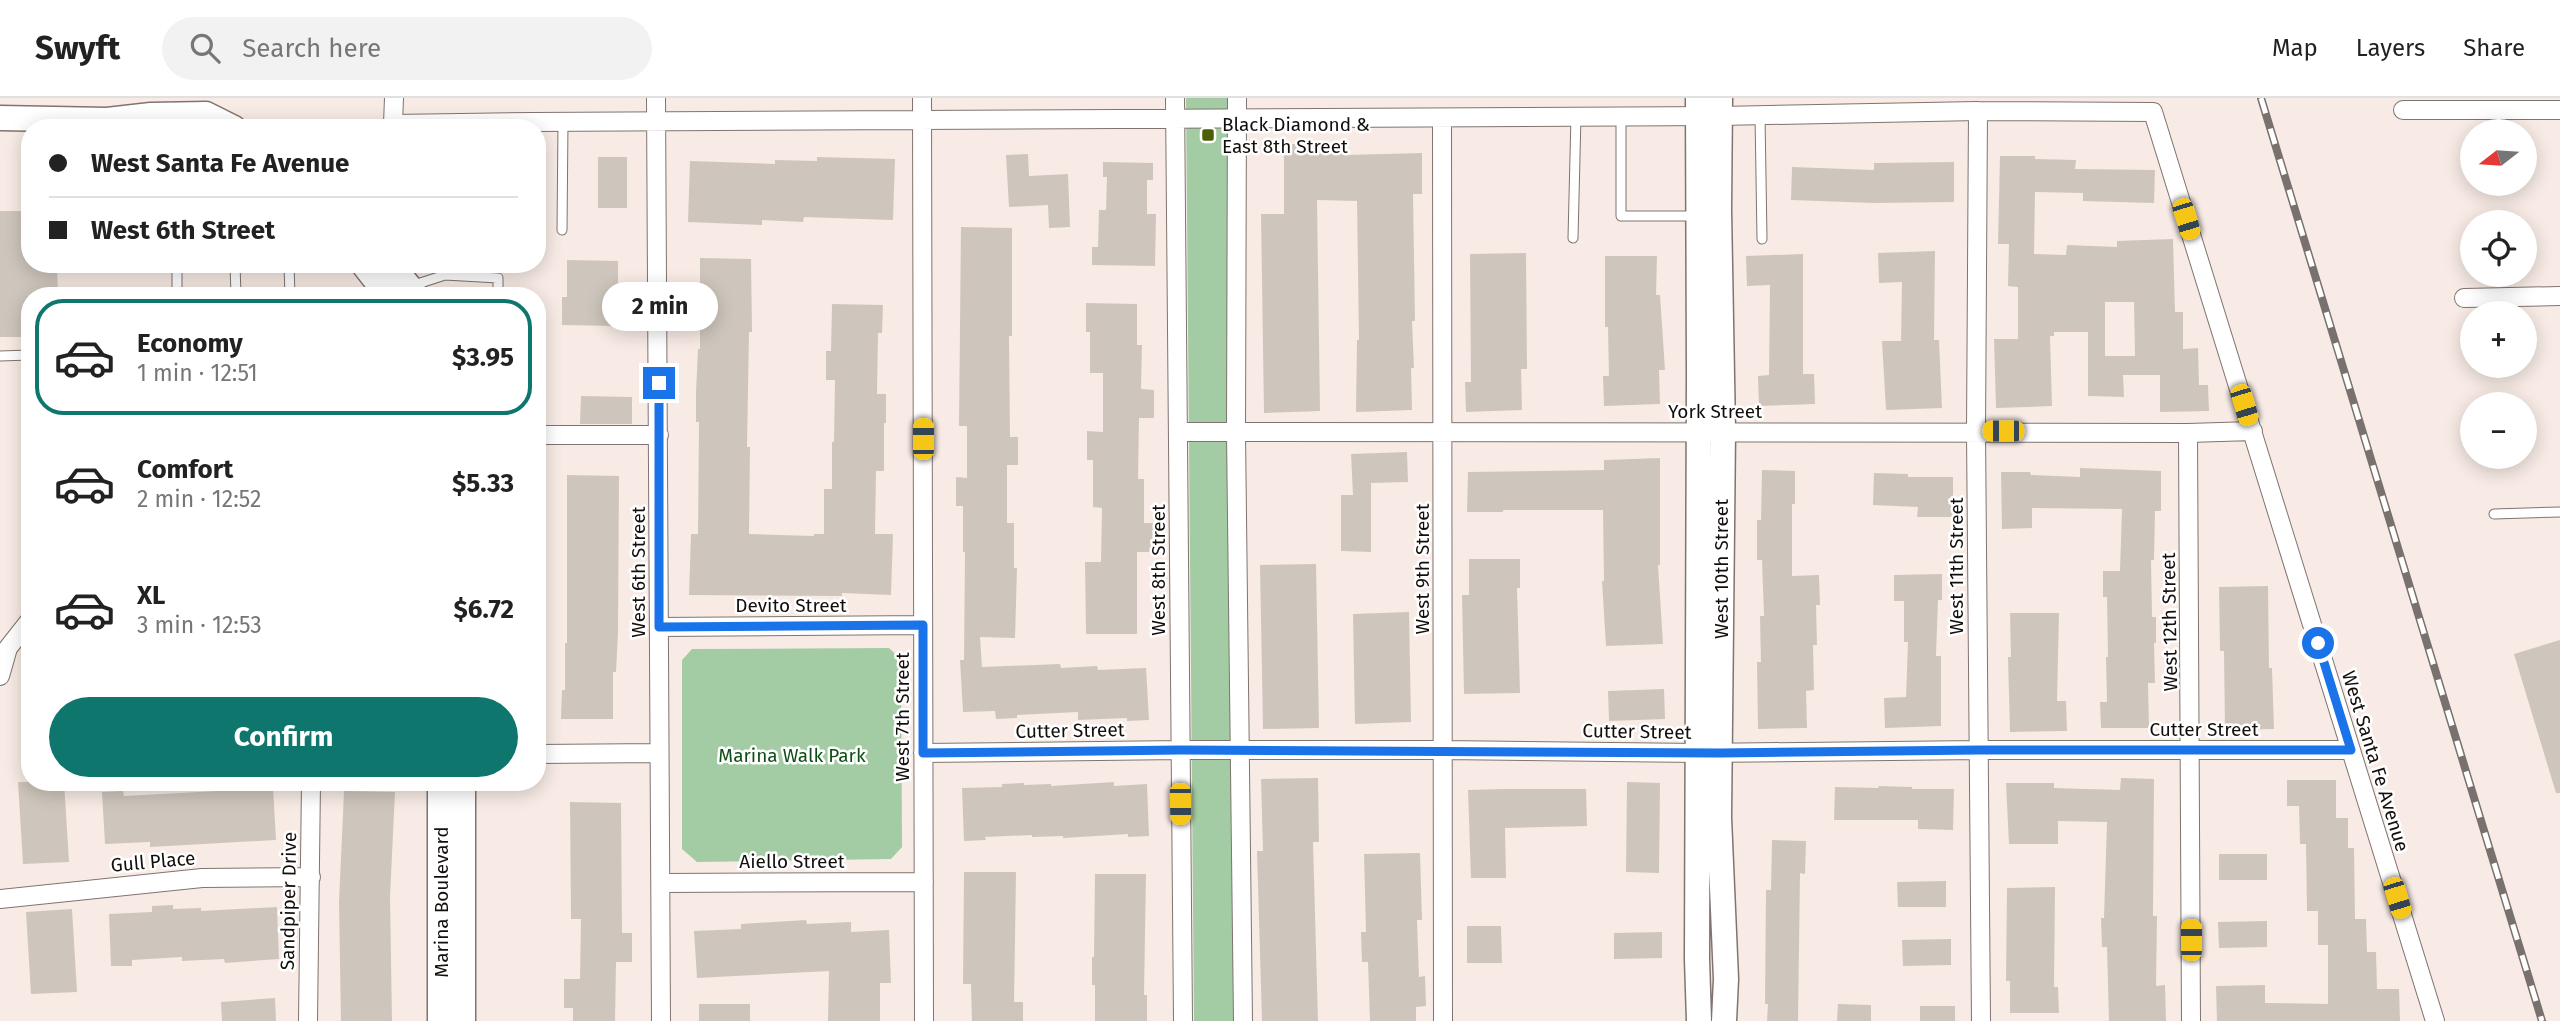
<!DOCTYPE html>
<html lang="en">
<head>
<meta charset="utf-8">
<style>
	body { margin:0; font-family:"Fira Sans",sans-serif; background:#f2f2f2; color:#222; height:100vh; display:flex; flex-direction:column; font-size:26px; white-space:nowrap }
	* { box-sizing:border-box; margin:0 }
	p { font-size:23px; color:#767676 }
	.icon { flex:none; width:38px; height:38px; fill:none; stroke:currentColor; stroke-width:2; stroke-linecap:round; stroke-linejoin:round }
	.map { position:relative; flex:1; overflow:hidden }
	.side { position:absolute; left:21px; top:189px; width:525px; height:504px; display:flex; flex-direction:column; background:#fff; border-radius:28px; box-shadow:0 4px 18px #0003 }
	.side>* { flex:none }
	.top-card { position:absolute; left:21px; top:21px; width:525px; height:154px; border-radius:28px; box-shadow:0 4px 18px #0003; display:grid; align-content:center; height:154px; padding:0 28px; background:#fff }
	.needle { width:46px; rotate:253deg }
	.tools { position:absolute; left:2460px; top:21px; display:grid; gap:14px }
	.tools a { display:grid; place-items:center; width:77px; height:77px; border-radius:50%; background:#fff; box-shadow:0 4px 18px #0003; font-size:35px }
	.end { position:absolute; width:32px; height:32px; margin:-16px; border:9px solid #1a73e8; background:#fff; box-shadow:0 0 0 4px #fff }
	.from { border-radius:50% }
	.bubble { position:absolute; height:49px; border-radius:24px; background:#fff; box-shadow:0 4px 18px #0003; font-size:23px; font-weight:700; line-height:49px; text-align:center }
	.car { position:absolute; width:21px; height:42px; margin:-21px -10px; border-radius:9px; box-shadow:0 0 5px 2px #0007; background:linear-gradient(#f5c518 24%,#345 0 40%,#f5c518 0 76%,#345 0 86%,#f5c518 0) }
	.top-card b { display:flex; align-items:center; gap:24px; height:66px; font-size:26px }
	.top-card b+b { border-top:2px solid #e0e0e0 }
	.top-card i { width:18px; height:18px; background:#222 }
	ul { padding:12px 0 0; list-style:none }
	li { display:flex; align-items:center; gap:21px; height:116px; margin:0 14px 10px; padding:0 14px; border:4px solid transparent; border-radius:28px }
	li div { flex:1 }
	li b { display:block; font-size:26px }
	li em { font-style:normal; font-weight:700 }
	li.selected { border-color:#0f766e }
	li>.icon { width:63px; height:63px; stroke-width:1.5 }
	.action { display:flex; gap:14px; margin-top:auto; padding:14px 28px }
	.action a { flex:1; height:80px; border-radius:42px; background:#0f766e; color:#fff; font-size:28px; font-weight:700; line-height:80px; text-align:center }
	header { display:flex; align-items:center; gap:42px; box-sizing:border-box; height:98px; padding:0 35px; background:#fff; border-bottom:2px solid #e0e0e0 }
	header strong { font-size:33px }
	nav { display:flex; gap:38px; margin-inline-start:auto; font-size:24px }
	.search { width:490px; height:63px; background:#f2f2f2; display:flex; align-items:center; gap:18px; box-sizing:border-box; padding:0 24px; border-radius:38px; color:#767676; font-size:26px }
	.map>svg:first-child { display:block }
</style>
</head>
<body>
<header>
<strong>Swyft</strong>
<div class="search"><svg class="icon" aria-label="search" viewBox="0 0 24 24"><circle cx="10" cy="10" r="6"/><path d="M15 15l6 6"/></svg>Search here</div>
<nav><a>Map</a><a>Layers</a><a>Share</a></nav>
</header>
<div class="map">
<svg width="2560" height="923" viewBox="0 0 2560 923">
	<rect width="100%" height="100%" fill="#f8ebe5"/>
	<path fill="#a4cca4" d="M1186 0H1229L1243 923H1194Z
		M889 550 901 561 902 749 891 761 697 764 682 751V562L692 551Z"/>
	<path fill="#cec6bc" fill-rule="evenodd" d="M1284 46H1347L1346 57 1422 55V96H1413L1415 223H1412L1414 270H1411L1412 312 1356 314 1357 242H1359L1357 103 1317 102 1320 313 1264 315 1261 116H1284Z
		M1028 56 1029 78 1068 76 1070 129 1049 130 1048 107 1009 109 1006 57Z
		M2000 58H2035V61L2076 62 2075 71 2155 72 2154 105 2083 103V95L2035 94 2034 156 2066 157 2067 147 2117 149V143L2173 141 2175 214H2183V251L2198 250 2199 287H2208L2209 313 2160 314V277H2123L2124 299 2088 298V234H2054V238H2050L2052 308 1996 310 1994 241H2018V189L2008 188 2009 146H1998ZM2105 204H2134L2135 258H2105Z
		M598 59H627V110H598Z
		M817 59 895 61 893 122 804 119 803 124 762 122V127L688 124 690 63 775 66V62L817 63Z
		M1103 64 1153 65V82H1147V116H1156L1155 168 1092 167V149H1098L1099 112H1106L1107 79H1103Z
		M1954 64V104L1874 105 1791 102 1792 69 1874 72V65Z
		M0 113H30V166H57L58 198H30V239H0Z
		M961 129 1012 130V238H1009L1010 339H1018V367H1007V425H1014V470H1017L1015 540 980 539 982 569 1060 566 1061 570 1097 568 1098 572 1146 570 1149 622 1127 623V620L1078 622V614L1017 617V620L996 621 995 613 963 614 960 562H964L965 454H963V408H956V379L967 380V328H959Z
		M1935 153 1934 242H1939L1942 310 1886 312 1882 243H1901L1902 184 1879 185 1878 155Z
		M1526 155 1527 271H1521L1522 312 1466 314 1465 284H1471L1470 156Z
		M1803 156V276H1814L1815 306 1759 308 1758 278 1769 277 1770 187 1747 188 1746 158Z
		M1605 158H1657L1656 197H1660L1665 272H1659L1660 306 1604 308 1603 278H1609L1608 229H1605Z
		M700 160 751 161 752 234H749L747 349H750L749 436 814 438V436H824V391H832V344H834L835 282H826V253H831L832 206 883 207 882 235H878L877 296H886V325H884V373H876L875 436H893L891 497 842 495V498L689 497 691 436H698L699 324H696V295L698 251H700Z
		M567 162 618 163V192L614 191V228L562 227V199H567Z
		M1086 205 1137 206V247H1142L1141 291 1154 292V320H1139L1138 381H1144V425H1153V454H1137V536H1086L1085 464H1101L1102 410 1093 409V362H1087V333L1103 334V275H1090V234H1086Z
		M581 298 632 299V326H580Z
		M1407 354 1408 384 1371 385V454L1341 453V397H1353L1351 356Z
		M1660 360V467H1658L1663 546 1606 548 1602 483H1604L1603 412H1503V414H1467L1468 374 1604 372V362Z
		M2080 370 2161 373V413H2155L2154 462H2151L2152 519H2156V545H2154L2155 585H2148L2149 630H2101L2100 604H2107L2106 559H2108L2107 499H2103V473H2120L2122 411 2032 410V430L2002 431 2001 374H2030L2031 377 2080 379Z
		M1762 372 1795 373V406H1792V478L1819 477 1820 507H1816L1817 547H1813L1814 592 1806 593 1807 630 1758 631 1757 564H1761L1760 518H1764L1762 462H1757V422H1761Z
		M1874 375 1908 376V379H1953V419H1917L1918 409 1873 407Z
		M567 377 619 378 618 535 616 574H613V621H561L562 592H565V545H567Z
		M1469 461H1520V490H1517L1520 595 1464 596 1462 497H1469Z
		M1316 466 1319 630 1263 631 1260 467Z
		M1942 476V502H1938L1936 558H1941V628L1885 630 1884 600 1906 599 1908 544H1904V503H1894V477Z
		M2268 488 2269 570H2272L2274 631 2225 632 2224 553H2220L2219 489Z
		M1409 514 1411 624 1355 626 1353 516Z
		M2010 515H2059L2057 603H2066L2067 633 2010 634 2008 559H2011Z
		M2560 542V695H2556L2514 556Z
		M1664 591 1665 621 1609 623 1608 593Z
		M1318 680 1319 744H1313L1318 923H1262L1257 753H1263L1261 681Z
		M2121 680 2154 681 2153 818H2157L2156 888 2165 887 2166 923H2109L2107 849H2102L2101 820H2104L2107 724 2058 723V746H2009L2006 685H2054V690L2120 692Z
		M2287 682H2336V720H2348V750H2354L2355 821H2366L2367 854H2376L2377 891H2399L2400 923H2217L2216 888 2265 887V905L2328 906V847H2318V813H2307L2306 746H2300L2299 708H2287Z
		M18 684H64L69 764 23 766Z
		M1114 684V688L1147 686 1149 738 1128 739V736L1063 740V738L1032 739V737L985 739 986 742 964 743 962 690 1002 689V686L1024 685V687L1051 686V688Z
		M1627 684 1660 685 1659 775 1626 774Z
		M1879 688 1912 689V691H1954L1953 732 1918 731V722H1834L1835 689 1878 690Z
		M273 690 276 742 150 749V744L105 746 102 694 123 693 124 698Z
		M1502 691H1586L1587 728 1505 730 1506 780H1471L1468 692Z
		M344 693 395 694 390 799 392 923H341L339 804Z
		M570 704 621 705 622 835H632V864H616L615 923H573V910H564V881H580L581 821H571Z
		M1772 742 1806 743 1805 776 1800 775 1798 923H1767L1768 906H1765L1766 792H1771Z
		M1420 755 1422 822H1417L1419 879 1425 878 1426 908 1416 909V923H1370L1368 864H1362L1361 834H1366L1364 756Z
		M2219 756H2267V782H2219Z
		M964 774H1016L1014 904H1023V923H972L971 886H963Z
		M1095 776H1146L1144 897H1147V923H1095V887H1092V859H1094Z
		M1946 783V809H1898L1897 784Z
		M2055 789 2054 889H2058L2059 915H2010V883H2006L2007 790Z
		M173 807V811L201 810V813L277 809 279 861 225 865 224 861 182 863V859L132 862V868H111L109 816 152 814V808Z
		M72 811 77 894 31 896 26 814Z
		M806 822 807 826 851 824V834L889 832 891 885H880V923H828L829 873 697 880 694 833 741 831V826Z
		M2267 823V849L2219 850 2218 824Z
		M1467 828H1501L1502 865H1467Z
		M1662 834V860L1614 861V835Z
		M1951 841V867L1903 868 1902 842Z
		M275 900 276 923H222L221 904Z
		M699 906H750V923H699Z
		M1838 906 1871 907V923H1837Z
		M1920 908H1955V923H1920Z"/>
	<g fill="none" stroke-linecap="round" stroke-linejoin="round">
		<g stroke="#7f746f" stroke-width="11">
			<path id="lane" d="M1760 17 1762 141
				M1621 18V118H1698
				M562 132 563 24
				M1573 140 1576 18
				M177 166V198
				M235 166 236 198
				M289 166 290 198
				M411 188 445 177 498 180V198
				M0 258 30 257
				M2494 416 2560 414"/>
		</g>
		<g stroke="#7f746f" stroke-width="20">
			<path id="street" d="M656 0 661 923
				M922 0 924 923
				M1175 0 1183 923
				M1237 0 1236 335 1243 923
				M2403 12H2560
				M1978 13 1976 333 1981 923
				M1442 20 1443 923
				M393 26 394 0
				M390 30 393 26 532 24 1720 18 1978 13 2153 14 2435 923
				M2464 200 2560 198
				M1178 334 2188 335 2253 333
				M2188 335 2191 923
				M537 337H659
				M659 529 923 527
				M0 578 8 550 30 522
				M923 655 1180 652H1444L1698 655 1979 652H2351
				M537 656 659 655
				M661 785 924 784
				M0 801 202 780 311 779
				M308 923 311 684"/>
		</g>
		<g stroke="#7f746f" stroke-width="27">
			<path id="secondary" d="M1698 0 1699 278 1697 861 1699 923
				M1720 0 1719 112 1723 333 1719 720 1726 881 1724 923
				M0 20 107 22 151 17 206 16 234 30
				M363 166 388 198
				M391 166 417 198
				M440 684V923
				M463 684V923"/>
		</g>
		<use href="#lane" stroke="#fff" stroke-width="9"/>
		<use href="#street" stroke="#fff" stroke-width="18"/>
		<use href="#secondary" stroke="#fff" stroke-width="24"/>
		<g stroke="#79716d" stroke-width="8">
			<path id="rail" d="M2261 0 2542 923"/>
		</g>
		<use href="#rail" stroke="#fff" stroke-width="5" stroke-dasharray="16" stroke-linecap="butt"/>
	</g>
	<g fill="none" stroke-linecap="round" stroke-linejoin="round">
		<path stroke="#1a73e8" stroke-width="9" d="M659 285V529L923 527V655L1180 652 1720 655 1979 652H2351L2318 545"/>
	</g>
	<rect fill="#4b5f06" stroke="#fff" stroke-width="2.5" x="1201" y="30" width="14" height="14" rx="3.5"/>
	<g text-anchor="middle" stroke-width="5" stroke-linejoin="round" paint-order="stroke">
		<g font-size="19" fill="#120e0c" stroke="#fff" text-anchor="start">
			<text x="1222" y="33">Black Diamond &amp;<tspan x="1222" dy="22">East 8th Street</tspan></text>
		</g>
		<g font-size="19" fill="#120e0c" stroke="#fff">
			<text x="1715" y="320">York Street</text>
			<text transform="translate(1956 468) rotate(-90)" y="7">West 11th Street</text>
			<text transform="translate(1422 471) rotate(-90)" y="7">West 9th Street</text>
			<text transform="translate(1721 471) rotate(-90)" y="7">West 10th Street</text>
			<text transform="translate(1158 472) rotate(-90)" y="7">West 8th Street</text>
			<text transform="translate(638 474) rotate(-90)" y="7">West 6th Street</text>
			<text x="791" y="514">Devito Street</text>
			<text transform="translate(2169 524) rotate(-91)" y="7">West 12th Street</text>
			<text transform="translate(902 619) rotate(-90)" y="7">West 7th Street</text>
			<text x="2204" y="638">Cutter Street</text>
			<text transform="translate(1070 632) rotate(-1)" y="7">Cutter Street</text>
			<text transform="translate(1637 633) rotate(1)" y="7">Cutter Street</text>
			<text transform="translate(2376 663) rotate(73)" y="7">West Santa Fe Avenue</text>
			<text transform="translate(153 763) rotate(-5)" y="7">Gull Place</text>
			<text x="792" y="770">Aiello Street</text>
			<text transform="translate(288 803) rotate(-89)" y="7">Sandpiper Drive</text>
			<text transform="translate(441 804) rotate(-90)" y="7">Marina Boulevard</text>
		</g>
		<g font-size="19" fill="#0e4e15" stroke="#fff">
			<text x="792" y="664">Marina Walk Park</text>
		</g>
	</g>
</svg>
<div class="tools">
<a><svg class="needle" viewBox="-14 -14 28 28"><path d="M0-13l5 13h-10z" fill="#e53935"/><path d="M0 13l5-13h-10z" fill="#767676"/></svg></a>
<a><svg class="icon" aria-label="locate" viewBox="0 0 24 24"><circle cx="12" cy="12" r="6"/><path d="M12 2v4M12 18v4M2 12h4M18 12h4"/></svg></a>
<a>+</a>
<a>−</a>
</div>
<i class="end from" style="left:2318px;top:545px"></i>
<i class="end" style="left:659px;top:285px"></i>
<div class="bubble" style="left:602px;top:184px;width:116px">2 min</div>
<i class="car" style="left:2186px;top:121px;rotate:163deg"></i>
<i class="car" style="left:2244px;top:307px;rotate:163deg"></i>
<i class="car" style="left:2003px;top:333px;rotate:270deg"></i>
<i class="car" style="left:923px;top:341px;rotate:0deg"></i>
<i class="car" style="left:1180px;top:706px;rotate:179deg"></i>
<i class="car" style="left:2397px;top:800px;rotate:163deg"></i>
<i class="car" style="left:2191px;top:842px;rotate:0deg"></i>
<div class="top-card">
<b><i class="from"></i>West Santa Fe Avenue</b>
<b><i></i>West 6th Street</b>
</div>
<section class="side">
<ul>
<li class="selected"><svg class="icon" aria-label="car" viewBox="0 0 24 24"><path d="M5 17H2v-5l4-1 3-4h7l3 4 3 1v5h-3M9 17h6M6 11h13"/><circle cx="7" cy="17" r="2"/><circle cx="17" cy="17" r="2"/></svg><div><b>Economy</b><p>1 min · 12:51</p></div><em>$3.95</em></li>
<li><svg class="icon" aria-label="car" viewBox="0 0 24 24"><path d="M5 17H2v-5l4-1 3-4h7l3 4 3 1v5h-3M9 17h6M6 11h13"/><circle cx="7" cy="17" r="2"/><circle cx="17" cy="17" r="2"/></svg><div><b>Comfort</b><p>2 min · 12:52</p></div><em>$5.33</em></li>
<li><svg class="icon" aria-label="car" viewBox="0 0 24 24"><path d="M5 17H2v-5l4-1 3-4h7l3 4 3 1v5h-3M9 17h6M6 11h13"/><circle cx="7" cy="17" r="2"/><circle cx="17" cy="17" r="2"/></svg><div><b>XL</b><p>3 min · 12:53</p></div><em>$6.72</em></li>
</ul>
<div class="action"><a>Confirm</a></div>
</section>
</div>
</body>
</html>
